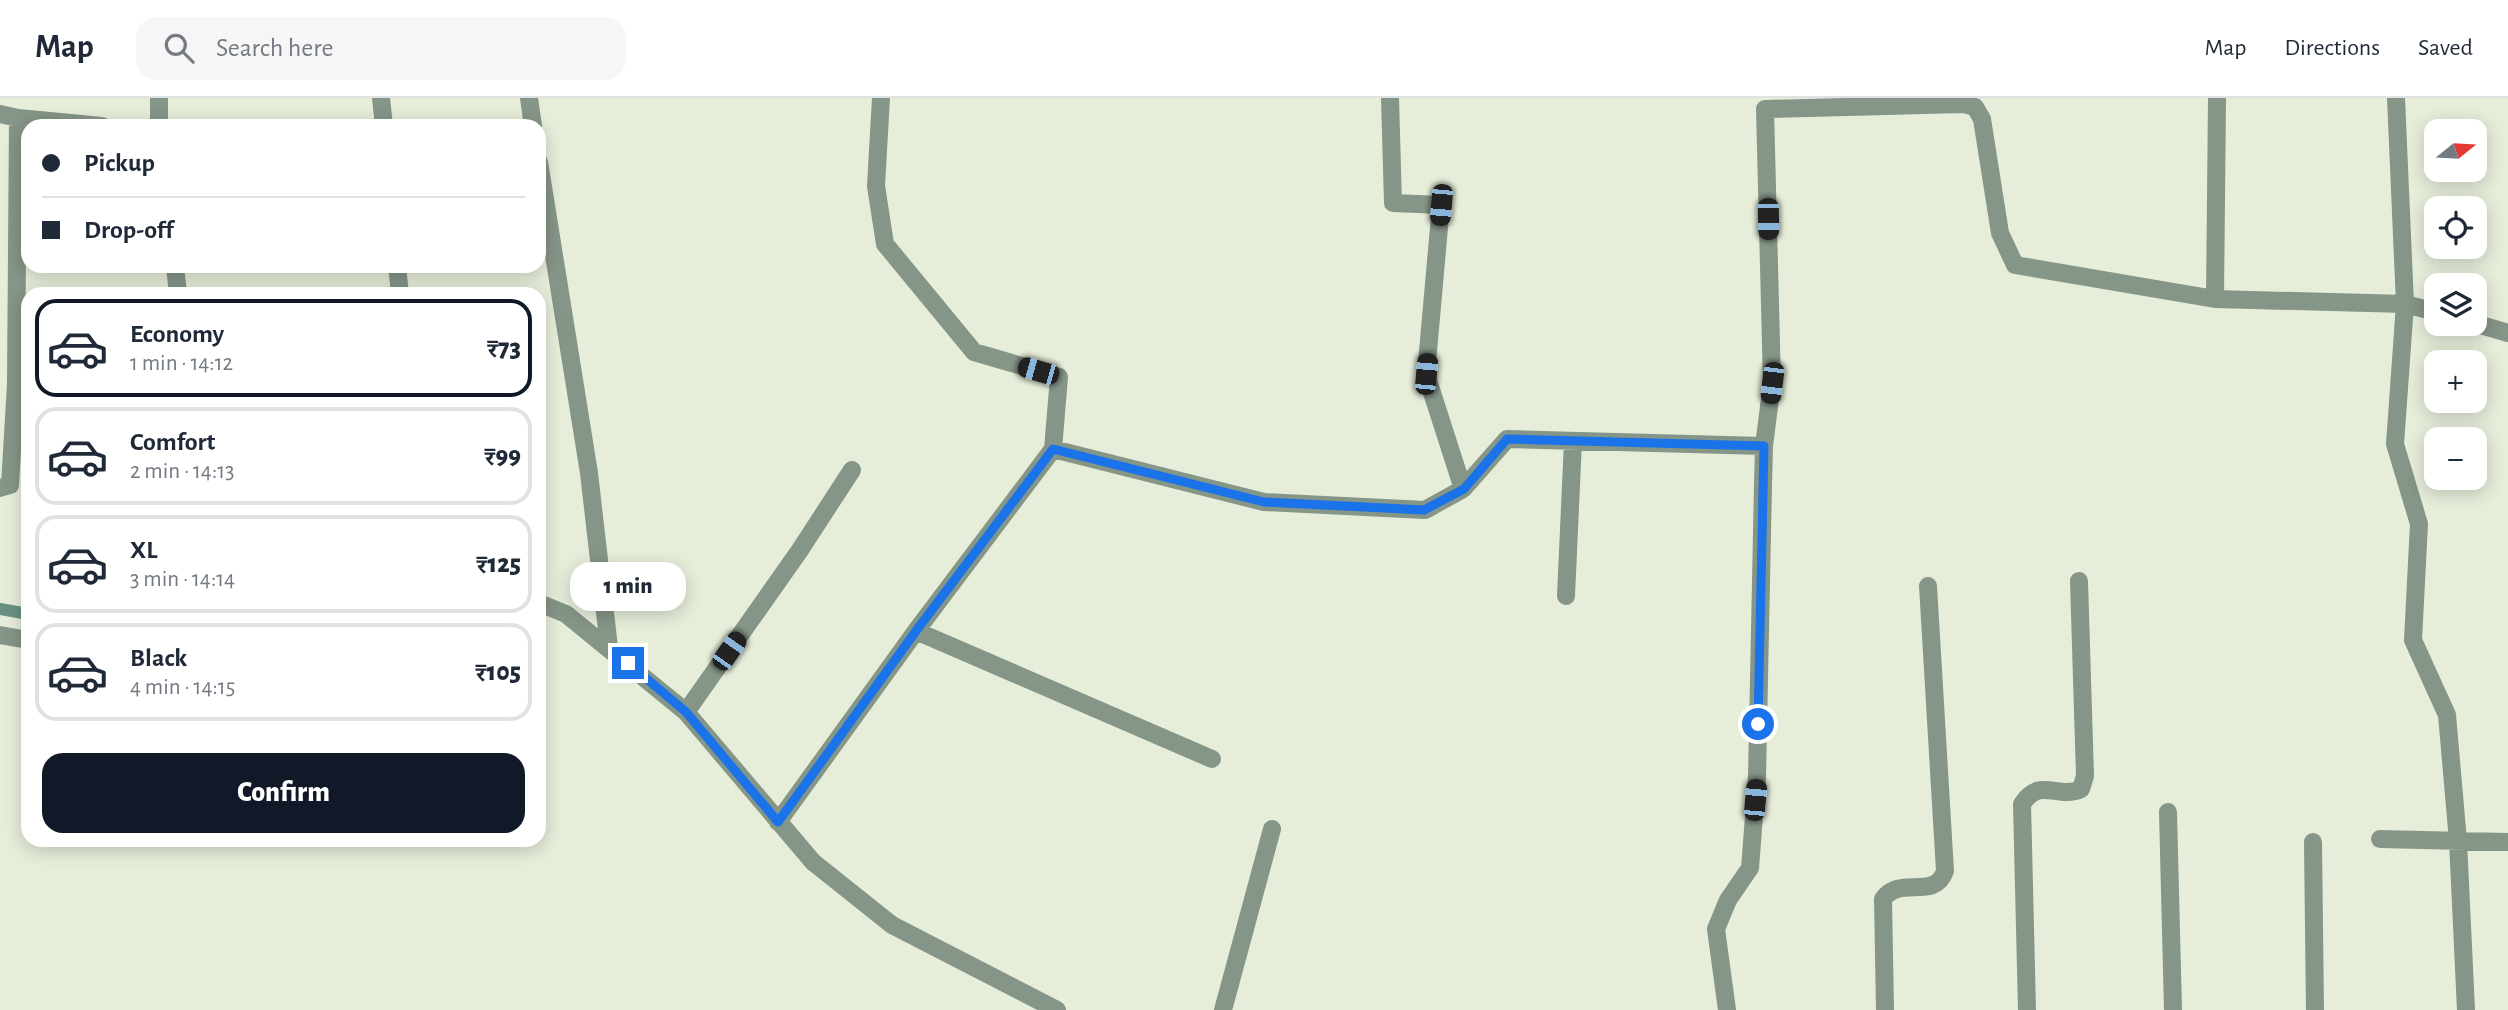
<!DOCTYPE html>
<html lang="en">
<head>
<meta charset="utf-8">
<style>
	body { margin:0; font-family:"Alegreya Sans",sans-serif; background:#f6f6f7; color:#1f2937; height:100vh; display:flex; flex-direction:column; font-size:26px; white-space:nowrap }
	* { box-sizing:border-box; margin:0 }
	p { font-size:23px; color:#747a83 }
	.icon { flex:none; width:38px; height:38px; fill:none; stroke:currentColor; stroke-width:2; stroke-linecap:round; stroke-linejoin:round }
	.map { position:relative; flex:1; overflow:hidden }
	.side { position:absolute; left:21px; top:189px; width:525px; height:560px; display:flex; flex-direction:column; background:#fff; border-radius:21px; box-shadow:0 4px 18px #0003 }
	.side>* { flex:none }
	.guide { position:absolute; left:21px; top:21px; width:525px; height:154px; border-radius:21px; box-shadow:0 4px 18px #0003; display:grid; align-content:center; height:154px; padding:0 21px; background:#fff }
	.needle { width:46px; rotate:72deg }
	.fabs { position:absolute; left:2424px; top:21px; display:grid; gap:14px }
	.fabs a { display:grid; place-items:center; width:63px; height:63px; border-radius:14px; background:#fff; box-shadow:0 4px 18px #0003; font-size:35px }
	.end { position:absolute; width:32px; height:32px; margin:-16px; border:9px solid #1a73e8; background:#fff; box-shadow:0 0 0 4px #fff }
	.from { border-radius:50% }
	.bubble { position:absolute; height:49px; border-radius:21px; background:#fff; box-shadow:0 4px 18px #0003; font-size:23px; font-weight:800; line-height:49px; text-align:center }
	.car { position:absolute; width:21px; height:42px; margin:-21px -10px; border-radius:9px; box-shadow:0 0 5px 2px #0007; background:linear-gradient(#222 24%,#8ab4d8 0 40%,#222 0 76%,#8ab4d8 0 86%,#222 0) }
	.guide b { display:flex; align-items:center; gap:24px; height:66px; font-size:26px }
	.guide b+b { border-top:2px solid #e0e1e3 }
	.guide i { width:18px; height:18px; background:#1f2937 }
	ul { padding:12px 0 0; list-style:none }
	li { display:flex; align-items:center; gap:21px; height:98px; margin:0 14px 10px; padding:0 7px; border:4px solid #e0e1e3; border-radius:21px }
	li div { flex:1 }
	li b { display:block; font-size:26px }
	li em { font-style:normal; font-weight:800 }
	li.active { border-color:#111827 }
	li>.icon { width:63px; height:63px; stroke-width:1.5 }
	.button { display:flex; gap:14px; margin-top:auto; padding:14px 21px }
	.button a { flex:1; height:80px; border-radius:21px; background:#111827; color:#fff; font-size:28px; font-weight:800; line-height:80px; text-align:center }
	header { display:flex; align-items:center; gap:42px; box-sizing:border-box; height:98px; padding:0 35px; background:#fff; border-bottom:2px solid #e0e1e3 }
	header strong { font-size:33px }
	nav { display:flex; gap:38px; margin-inline-start:auto; font-size:24px }
	.search { width:490px; height:63px; background:#f6f6f7; display:flex; align-items:center; gap:18px; box-sizing:border-box; padding:0 24px; border-radius:21px; color:#747a83; font-size:26px }
	.map>svg:first-child { display:block }
</style>
</head>
<body>
<header>
<strong>Map</strong>
<div class="search"><svg class="icon" aria-label="search" viewBox="0 0 24 24"><circle cx="10" cy="10" r="6"/><path d="M15 15l6 6"/></svg>Search here</div>
<nav><a>Map</a><a>Directions</a><a>Saved</a></nav>
</header>
<div class="map">
<svg width="2508" height="912" viewBox="0 0 2508 912">
	<rect width="100%" height="100%" fill="#e6eeda"/>
	<g fill="none" stroke-linecap="round" stroke-linejoin="round">
		<path stroke="#6a9183" stroke-width="12" d="M0 511 28 516"/>
		<path stroke="#859587" stroke-width="18" d="M159 0V28
			M381 0 384 28
			M529 0 533 28
			M881 0 876 88 885 146 974 254 1059 279 1053 351 1264 404 1425 412 1463 391 1507 341 1764 348
			M1390 0 1393 105 1441 107 1426 276 1463 391
			M2396 0 2405 206 2395 346 2419 426 2413 542 2447 617 2458 743 2466 912
			M0 16 18 20 16 286 10 387 0 390
			M18 20 102 28
			M539 64 589 375 609 549
			M175 168 178 196
			M397 168 400 196
			M2215 201 2217 0
			M2474 225 2508 235
			M1053 351 916 533 1212 661
			M1566 498 1573 343
			M539 505 566 516 686 614 813 764 892 827 1057 912
			M0 537 28 542
			M686 614 800 452 852 372
			M2168 714 2173 912
			M778 724 916 533
			M2380 741 2508 744
			M2313 744 2315 912
			M1223 912 1272 731
			M1727 912 1716 831 1728 802 1750 770 1757 679 1763 387 1764 348 1772 285 1765 11 1964 6 1975 9 1982 21 2000 135 2015 167 2215 201 2405 206 2436 214
			M1885 912 1883 801C1899 777 1935 803 1945 773L1928 488
			M2027 912 2022 706C2041 678 2057 702 2081 691L2085 678 2079 483"/>
	</g>
	<g fill="none" stroke-linecap="round" stroke-linejoin="round">
		<path stroke="#1a73e8" stroke-width="9" d="M628 565 686 614 778 724 916 533 1053 351 1264 404 1424 412 1464 391 1507 341 1764 348 1758 626"/>
	</g>
</svg>
<div class="fabs">
<a><svg class="needle" viewBox="-14 -14 28 28"><path d="M0-13l5 13h-10z" fill="#e53935"/><path d="M0 13l5-13h-10z" fill="#747a83"/></svg></a>
<a><svg class="icon" aria-label="locate" viewBox="0 0 24 24"><circle cx="12" cy="12" r="6"/><path d="M12 2v4M12 18v4M2 12h4M18 12h4"/></svg></a>
<a><svg class="icon" aria-label="layers" viewBox="0 0 24 24"><path d="M12 4l9 5-9 5-9-5zM3 14l9 5 9-5"/></svg></a>
<a>+</a>
<a>−</a>
</div>
<i class="end from" style="left:1758px;top:626px"></i>
<i class="end" style="left:628px;top:565px"></i>
<div class="bubble" style="left:570px;top:464px;width:116px">1 min</div>
<i class="car" style="left:1441px;top:107px;rotate:185deg"></i>
<i class="car" style="left:1768px;top:121px;rotate:179deg"></i>
<i class="car" style="left:1038px;top:273px;rotate:286deg"></i>
<i class="car" style="left:1426px;top:276px;rotate:5deg"></i>
<i class="car" style="left:1772px;top:285px;rotate:187deg"></i>
<i class="car" style="left:729px;top:553px;rotate:35deg"></i>
<i class="car" style="left:1755px;top:702px;rotate:5deg"></i>
<div class="guide">
<b><i class="from"></i>Pickup</b>
<b><i></i>Drop-off</b>
</div>
<section class="side">
<ul>
<li class="active"><svg class="icon" aria-label="car" viewBox="0 0 24 24"><path d="M5 17H2v-5l4-1 3-4h7l3 4 3 1v5h-3M9 17h6M6 11h13"/><circle cx="7" cy="17" r="2"/><circle cx="17" cy="17" r="2"/></svg><div><b>Economy</b><p>1 min · 14:12</p></div><em>₹73</em></li>
<li><svg class="icon" aria-label="car" viewBox="0 0 24 24"><path d="M5 17H2v-5l4-1 3-4h7l3 4 3 1v5h-3M9 17h6M6 11h13"/><circle cx="7" cy="17" r="2"/><circle cx="17" cy="17" r="2"/></svg><div><b>Comfort</b><p>2 min · 14:13</p></div><em>₹99</em></li>
<li><svg class="icon" aria-label="car" viewBox="0 0 24 24"><path d="M5 17H2v-5l4-1 3-4h7l3 4 3 1v5h-3M9 17h6M6 11h13"/><circle cx="7" cy="17" r="2"/><circle cx="17" cy="17" r="2"/></svg><div><b>XL</b><p>3 min · 14:14</p></div><em>₹125</em></li>
<li><svg class="icon" aria-label="car" viewBox="0 0 24 24"><path d="M5 17H2v-5l4-1 3-4h7l3 4 3 1v5h-3M9 17h6M6 11h13"/><circle cx="7" cy="17" r="2"/><circle cx="17" cy="17" r="2"/></svg><div><b>Black</b><p>4 min · 14:15</p></div><em>₹105</em></li>
</ul>
<div class="button"><a>Confirm</a></div>
</section>
</div>
</body>
</html>
